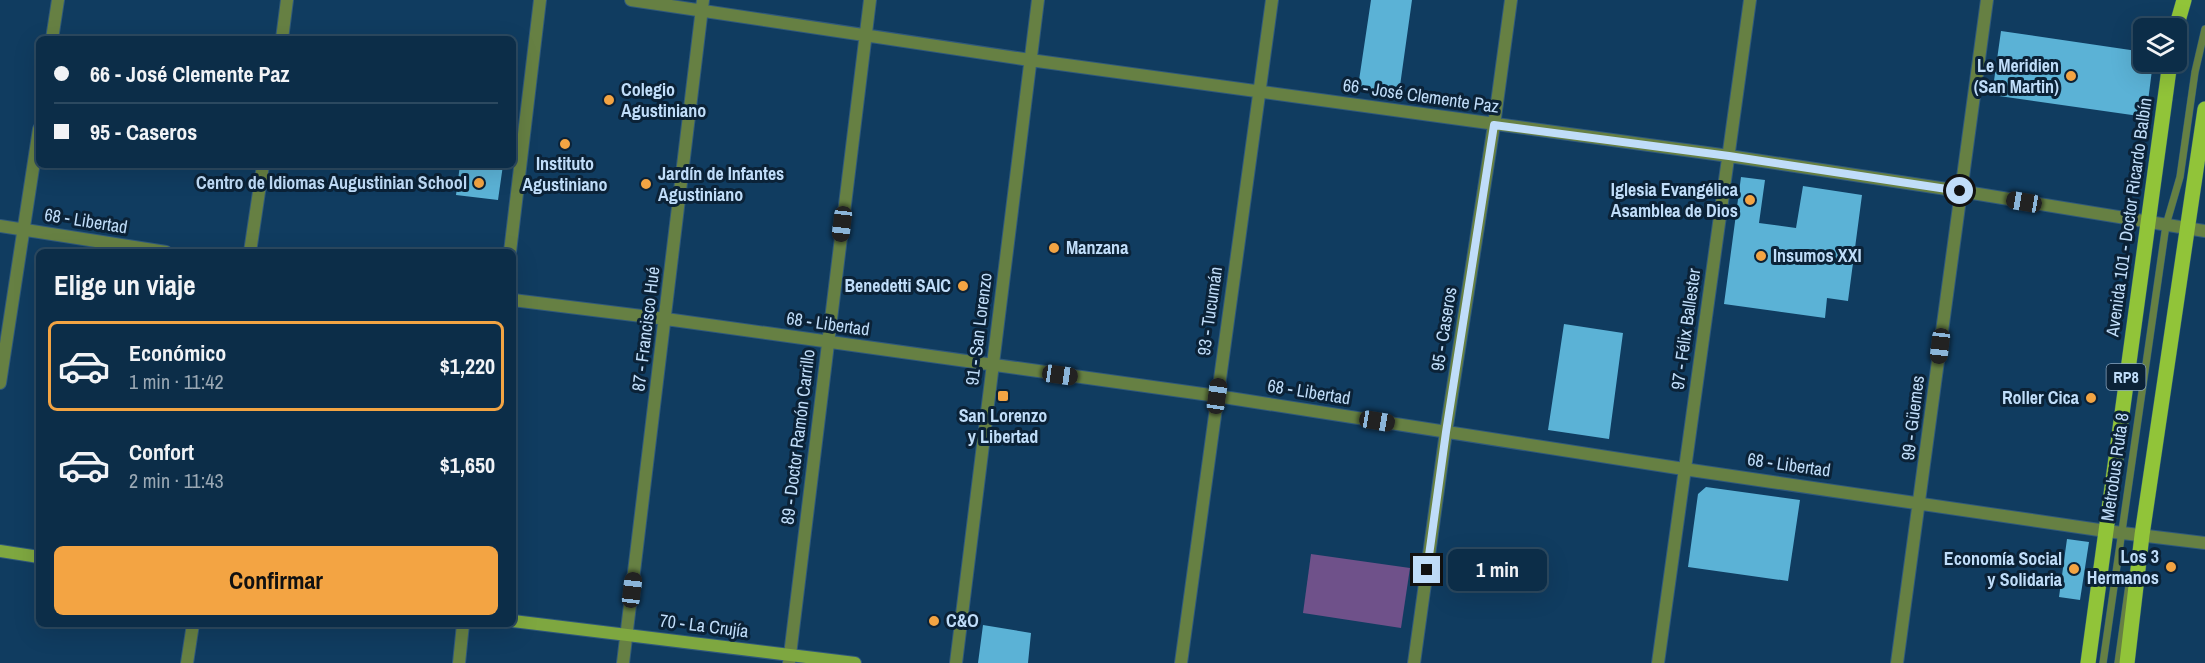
<!DOCTYPE html>
<html lang="es">
<head>
<meta charset="utf-8">
<style>
	body { margin:0; font-family:"Archivo Narrow",sans-serif; background:#15354f; color:#f1f3f6; height:100vh; display:flex; flex-direction:column; font-size:22px; white-space:nowrap }
	* { box-sizing:border-box; margin:0 }
	p { font-size:20px; color:#9aa8b4 }
	.icon { flex:none; width:33px; height:33px; fill:none; stroke:currentColor; stroke-width:2; stroke-linecap:round; stroke-linejoin:round }
	.map { position:relative; flex:1; overflow:hidden }
	.panel { position:absolute; left:36px; top:249px; width:480px; height:378px; display:flex; flex-direction:column; background:#0c2d48; border-radius:9px; box-shadow:0 6px 24px #0002,0 0 0 2px #2c4960 }
	.panel>* { flex:none }
	.top-card { position:absolute; left:36px; top:36px; width:480px; height:132px; border-radius:9px; box-shadow:0 6px 24px #0002,0 0 0 2px #2c4960; display:grid; align-content:center; height:132px; padding:0 18px; background:#0c2d48 }
	.fabs { position:absolute; left:2133px; top:18px; display:grid; gap:12px }
	.fabs a { display:grid; place-items:center; width:54px; height:54px; border-radius:9px; background:#0c2d48; box-shadow:0 6px 24px #0002,0 0 0 2px #2c4960; font-size:30px }
	.end { position:absolute; width:27px; height:27px; margin:-14px; border:8px solid #c0ddf9; background:#111; box-shadow:0 0 0 3px #111 }
	.from { border-radius:50% }
	.bubble { position:absolute; height:42px; border-radius:9px; background:#0c2d48; box-shadow:0 6px 24px #0002,0 0 0 2px #2c4960; font-size:20px; font-weight:700; line-height:42px; text-align:center }
	.car { position:absolute; width:18px; height:36px; margin:-18px -9px; border-radius:8px; box-shadow:0 0 4px 2px #0007; background:linear-gradient(#222 24%,#8ab4d8 0 40%,#222 0 76%,#8ab4d8 0 86%,#222 0) }
	.top-card b { display:flex; align-items:center; gap:21px; height:57px; font-size:22px }
	.top-card b+b { border-top:2px solid #2c4960 }
	.top-card i { width:15px; height:15px; background:#f1f3f6 }
	ul { padding:0; list-style:none }
	li { display:flex; align-items:center; gap:18px; height:90px; margin:0 12px 9px; padding:0 6px; border:3px solid transparent; border-radius:9px }
	li div { flex:1 }
	li b { display:block; font-size:22px }
	li em { font-style:normal; font-weight:700 }
	li.current { border-color:#f3a443 }
	li>.icon { width:54px; height:54px; stroke-width:1.5 }
	h2 { padding:0 18px; font-size:27px; line-height:72px }
	.button { display:flex; gap:12px; margin-top:auto; padding:12px 18px }
	.button a { flex:1; height:69px; border-radius:9px; background:#f3a443; color:#111; font-size:24px; font-weight:700; line-height:69px; text-align:center }
	.map>svg:first-child { display:block }
</style>
</head>
<body>
<div class="map">
<svg width="2205" height="663" viewBox="0 0 2205 663">
	<rect width="100%" height="100%" fill="#103c60"/>
	<path fill="#6f518a" d="M1311 554 1410 568 1401 628 1303 613Z"/>
	<path fill="#5bb2d6" d="M1371 0H1412L1399 93 1358 87Z
		M2001 31 2144 52V62H2153L2146 117 1992 95Z
		M460 165H503L498 200 456 195Z
		M1741 177 1765 180 1759 223 1796 228 1803 186 1862 195 1848 301 1827 298 1825 318 1724 304Z
		M1564 324 1623 333 1609 439 1548 430Z
		M1706 487 1800 500 1788 581 1688 567 1698 494Z
		M2067 539 2089 542 2080 600 2059 597Z
		M983 625 1031 633 1028 663H978Z"/>
	<g fill="none" stroke-linecap="round" stroke-linejoin="round">
		<g stroke="#30597c" stroke-width="8">
			<path id="lane" d="M2103 663 2166 225 2180 177 2195 72 2205 29
				M2118 663 2130 578"/>
		</g>
		<g stroke="#30597c" stroke-width="14">
			<path id="street" d="M631 0 1030 60 1729 156 1960 191 2205 231
				M52 39 58 0
				M282 39 287 0
				M0 226 166 252
				M250 252 263 165
				M510 252 540 0
				M513 300 666 319 1217 396 1684 469 2106 531 2205 543
				M0 383 39 129
				M187 663 193 624
				M459 663 463 624
				M623 663 703 0
				M789 663 870 0
				M956 663 1038 0
				M1181 663 1272 0
				M1414 663 1446 432 1494 125 1511 0
				M1658 663 1750 0
				M1897 663 1987 0"/>
		</g>
		<g stroke="#30597c" stroke-width="14">
			<path id="secondary" d="M0 551 39 557
				M513 621 855 663"/>
		</g>
		<g stroke="#30597c" stroke-width="16">
			<path id="primary" d="M2176 28 2184 0
				M2088 663 2170 62
				M2127 663 2142 535 2205 109"/>
		</g>
		<use href="#lane" stroke="#668043" stroke-width="7"/>
		<use href="#street" stroke="#668043" stroke-width="12"/>
		<use href="#secondary" stroke="#7ea740" stroke-width="12"/>
		<use href="#primary" stroke="#91c439" stroke-width="15"/>
	</g>
	<g fill="none" stroke-linecap="round" stroke-linejoin="round">
		<path stroke="#c0ddf9" stroke-width="8" d="M1427 570 1446 432 1494 125 1729 156 1960 191"/>
	</g>
	<g fill="#f3a443" stroke="#0b2237" stroke-width="2">
		<circle cx="2071" cy="76" r="6"/>
		<circle cx="609" cy="100" r="6"/>
		<circle cx="565" cy="144" r="6"/>
		<circle cx="479" cy="183" r="6"/>
		<circle cx="646" cy="184" r="6"/>
		<circle cx="1750" cy="200" r="6"/>
		<circle cx="1054" cy="248" r="6"/>
		<circle cx="1761" cy="256" r="6"/>
		<circle cx="963" cy="286" r="6"/>
		<rect x="997" y="390" width="12" height="12" rx="3"/>
		<circle cx="2091" cy="398" r="6"/>
		<circle cx="2171" cy="567" r="6"/>
		<circle cx="2074" cy="569" r="6"/>
		<circle cx="934" cy="621" r="6"/>
	</g>
	<g text-anchor="middle" stroke-width="6" stroke-linejoin="round" paint-order="stroke">
		<rect fill="#0b2237" stroke="#8aa5bf" stroke-width="1.5" x="2106.5" y="364" width="39" height="26" rx="4.5"/>
		<g font-size="16" font-weight="bold" fill="#c0ddf9">
			<text x="2126" y="383">RP8</text>
		</g>
		<g font-size="18" font-weight="bold" fill="#c0ddf9" stroke="#0b2237" text-anchor="end">
			<text x="2059" y="72">Le Meridien<tspan x="2059" dy="21">(San Martin)</tspan></text>
			<text x="621" y="96" text-anchor="start">Colegio<tspan x="621" dy="21">Agustiniano</tspan></text>
			<text x="565" y="170" text-anchor="middle">Instituto<tspan x="565" dy="21">Agustiniano</tspan></text>
			<text x="658" y="180" text-anchor="start">Jardín de Infantes<tspan x="658" dy="21">Agustiniano</tspan></text>
			<text x="467" y="189">Centro de Idiomas Augustinian School</text>
			<text x="1738" y="196">Iglesia Evangélica<tspan x="1738" dy="21">Asamblea de Dios</tspan></text>
			<text x="1066" y="254" text-anchor="start">Manzana</text>
			<text x="1773" y="262" text-anchor="start">Insumos XXI</text>
			<text x="951" y="292">Benedetti SAIC</text>
			<text x="2079" y="404">Roller Cica</text>
			<text x="1003" y="422" text-anchor="middle">San Lorenzo<tspan x="1003" dy="21">y Libertad</tspan></text>
			<text x="2159" y="563">Los 3<tspan x="2159" dy="21">Hermanos</tspan></text>
			<text x="2062" y="565">Economía Social<tspan x="2062" dy="21">y Solidaria</tspan></text>
			<text x="946" y="627" text-anchor="start">C&amp;O</text>
		</g>
		<g font-size="18" fill="#c0ddf9" stroke="#0b2237">
			<text transform="translate(1421 96) rotate(8)" y="6">66 - José Clemente Paz</text>
			<text transform="translate(2129 217) rotate(-82)" y="6">Avenida 101 - Doctor Ricardo Balbín</text>
			<text transform="translate(86 221) rotate(9)" y="6">68 - Libertad</text>
			<text transform="translate(1210 311) rotate(-82)" y="6">93 - Tucumán</text>
			<text transform="translate(828 324) rotate(8)" y="6">68 - Libertad</text>
			<text transform="translate(646 329) rotate(-83)" y="6">87 - Francisco Hué</text>
			<text transform="translate(979 329) rotate(-83)" y="6">91 - San Lorenzo</text>
			<text transform="translate(1444 329) rotate(-81)" y="6">95 - Caseros</text>
			<text transform="translate(1686 329) rotate(-82)" y="6">97 - Félix Ballester</text>
			<text transform="translate(1309 392) rotate(9)" y="6">68 - Libertad</text>
			<text transform="translate(1913 418) rotate(-83)" y="6">99 - Güemes</text>
			<text transform="translate(798 437) rotate(-83)" y="6">89 - Doctor Ramón Carrillo</text>
			<text transform="translate(1789 465) rotate(8)" y="6">68 - Libertad</text>
			<text transform="translate(2115 467) rotate(-82)" y="6">Metrobus Ruta 8</text>
			<text transform="translate(704 626) rotate(7)" y="6">70 - La Crujía</text>
		</g>
	</g>
</svg>
<div class="fabs">
<a><svg class="icon" aria-label="layers" viewBox="0 0 24 24"><path d="M12 4l9 5-9 5-9-5zM3 14l9 5 9-5"/></svg></a>
</div>
<i class="end from" style="left:1960px;top:191px"></i>
<i class="end" style="left:1427px;top:570px"></i>
<div class="bubble" style="left:1448px;top:549px;width:99px">1 min</div>
<i class="car" style="left:2024px;top:202px;rotate:280deg"></i>
<i class="car" style="left:842px;top:224px;rotate:187deg"></i>
<i class="car" style="left:1940px;top:346px;rotate:187deg"></i>
<i class="car" style="left:1060px;top:375px;rotate:98deg"></i>
<i class="car" style="left:1217px;top:396px;rotate:8deg"></i>
<i class="car" style="left:1377px;top:421px;rotate:99deg"></i>
<i class="car" style="left:632px;top:590px;rotate:7deg"></i>
<div class="top-card">
<b><i class="from"></i>66 - José Clemente Paz</b>
<b><i></i>95 - Caseros</b>
</div>
<section class="panel">
<h2>Elige un viaje</h2>
<ul>
<li class="current"><svg class="icon" aria-label="car" viewBox="0 0 24 24"><path d="M5 17H2v-5l4-1 3-4h7l3 4 3 1v5h-3M9 17h6M6 11h13"/><circle cx="7" cy="17" r="2"/><circle cx="17" cy="17" r="2"/></svg><div><b>Económico</b><p>1 min · 11:42</p></div><em>$1,220</em></li>
<li><svg class="icon" aria-label="car" viewBox="0 0 24 24"><path d="M5 17H2v-5l4-1 3-4h7l3 4 3 1v5h-3M9 17h6M6 11h13"/><circle cx="7" cy="17" r="2"/><circle cx="17" cy="17" r="2"/></svg><div><b>Confort</b><p>2 min · 11:43</p></div><em>$1,650</em></li>
</ul>
<div class="button"><a>Confirmar</a></div>
</section>
</div>
</body>
</html>
